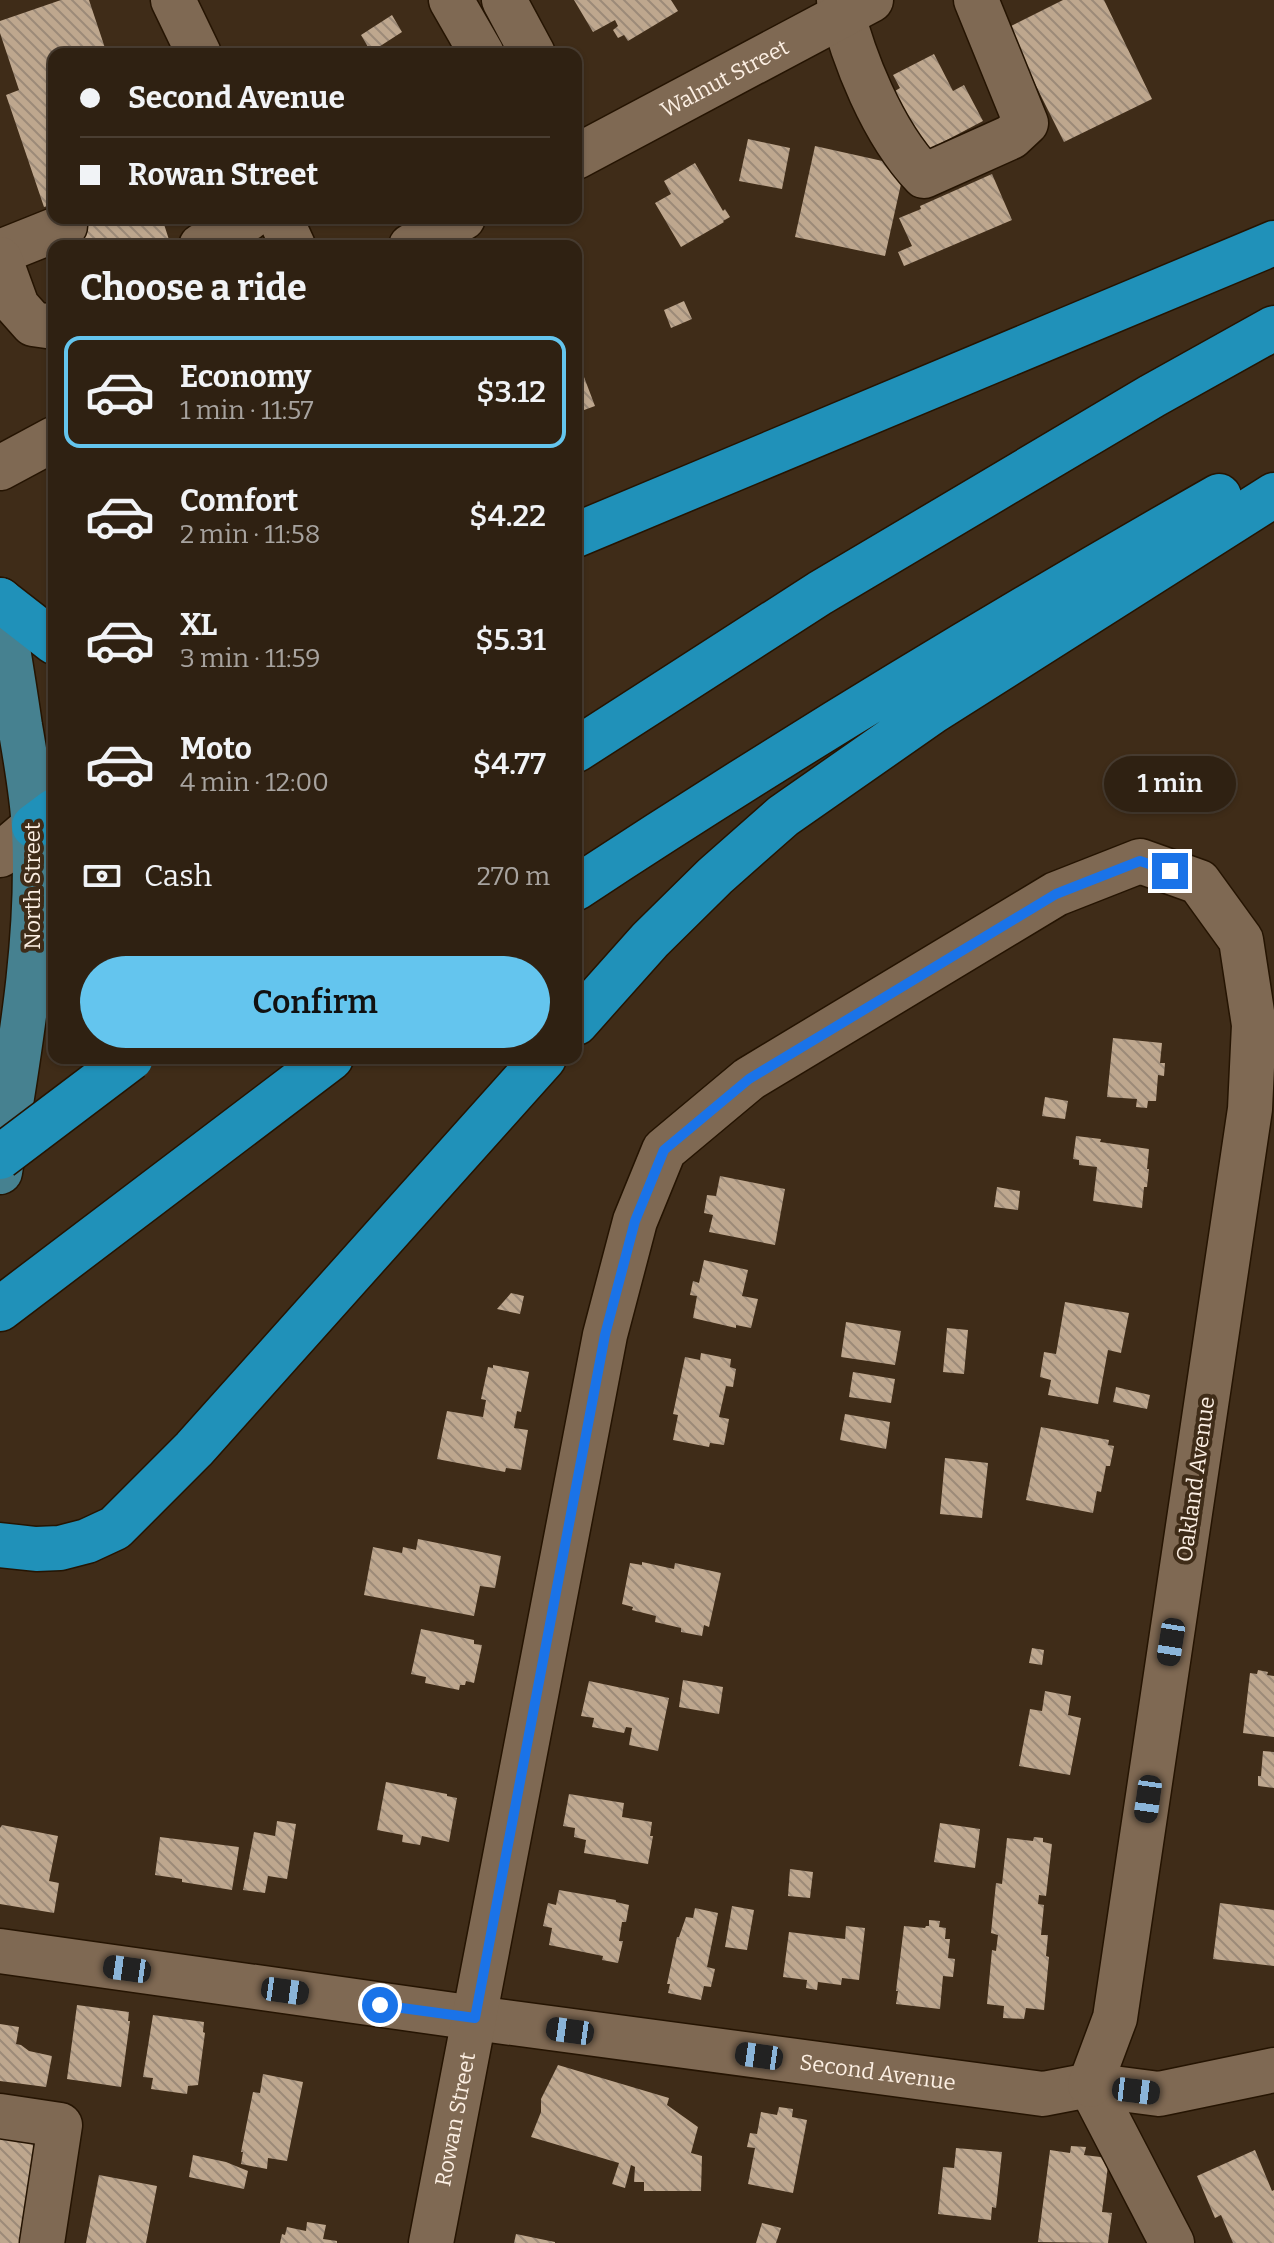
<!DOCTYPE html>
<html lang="en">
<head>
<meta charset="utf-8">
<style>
	body { margin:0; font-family:Bitter,serif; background:#3b2e20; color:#f1f3f6; height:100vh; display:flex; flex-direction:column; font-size:30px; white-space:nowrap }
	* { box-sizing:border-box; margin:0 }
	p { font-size:26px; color:#a7a39f }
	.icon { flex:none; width:44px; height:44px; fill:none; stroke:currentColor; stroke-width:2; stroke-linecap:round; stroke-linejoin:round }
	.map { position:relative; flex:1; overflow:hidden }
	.panel { position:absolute; left:48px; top:240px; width:534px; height:824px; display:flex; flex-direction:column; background:#2f2112; border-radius:16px; box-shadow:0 2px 6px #0004,0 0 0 2px #4a3e32 }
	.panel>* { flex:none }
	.hud { position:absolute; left:48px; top:48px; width:534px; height:176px; border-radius:16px; box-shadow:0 2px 6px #0004,0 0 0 2px #4a3e32; display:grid; align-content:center; height:176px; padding:0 32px; background:#2f2112 }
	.end { position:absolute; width:36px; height:36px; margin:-18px; border:10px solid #1a73e8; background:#fff; box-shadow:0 0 0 4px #fff }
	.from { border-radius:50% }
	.bubble { position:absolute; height:56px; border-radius:28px; background:#2f2112; box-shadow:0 2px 6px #0004,0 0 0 2px #4a3e32; font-size:26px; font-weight:600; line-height:56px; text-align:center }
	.car { position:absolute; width:24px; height:48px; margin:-24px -12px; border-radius:10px; box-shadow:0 0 6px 2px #0007; background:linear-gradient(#222 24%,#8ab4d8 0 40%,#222 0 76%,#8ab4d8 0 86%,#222 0) }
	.hud b { display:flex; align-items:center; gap:28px; height:76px; font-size:30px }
	.hud b+b { border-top:2px solid #4a3e32 }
	.hud i { width:20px; height:20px; background:#f1f3f6 }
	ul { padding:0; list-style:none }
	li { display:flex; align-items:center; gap:24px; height:112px; margin:0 16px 12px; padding:0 16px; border:4px solid transparent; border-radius:16px }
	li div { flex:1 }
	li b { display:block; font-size:30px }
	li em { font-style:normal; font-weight:600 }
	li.on { border-color:#64c5ee }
	li>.icon { width:72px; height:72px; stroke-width:1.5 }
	h2 { padding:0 32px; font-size:36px; line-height:96px }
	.pay { display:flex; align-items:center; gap:20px; height:88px; padding:0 32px; font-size:30px }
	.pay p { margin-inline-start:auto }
	.button { display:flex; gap:16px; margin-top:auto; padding:16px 32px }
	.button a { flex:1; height:92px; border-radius:48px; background:#64c5ee; color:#111; font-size:32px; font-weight:600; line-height:92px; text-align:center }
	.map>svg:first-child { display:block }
</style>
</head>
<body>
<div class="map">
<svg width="1274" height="2243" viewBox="0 0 1274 2243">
	<defs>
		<pattern id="building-back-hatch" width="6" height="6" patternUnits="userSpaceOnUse" patternTransform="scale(2)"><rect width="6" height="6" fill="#bea78e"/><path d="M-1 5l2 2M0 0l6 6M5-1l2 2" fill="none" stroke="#9c8a78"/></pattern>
	</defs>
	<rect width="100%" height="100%" fill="#3f2c18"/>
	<path fill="url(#building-back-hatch)" d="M61 0H89L107 54H54V204L44 207 6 95 19 90 0 33V21Z
		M574 0H671L678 11 628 41 624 35 618 38 613 30 618 26 615 20 593 32Z
		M1063 0H1104L1152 99 1064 142 1007 28Z
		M392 15 402 32 371 52 361 35Z
		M934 54 953 91 964 85 983 121 926 151 895 91 900 88 893 75Z
		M748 139 790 148 782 189 739 181Z
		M815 146 905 166 885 256 795 237Z
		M695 163 723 211 725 209 730 217 723 221 724 222 681 247 655 203 671 194 664 181Z
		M992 174 1012 220 904 266 898 252 912 246 899 218 921 209 920 206Z
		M63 218H162L171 246H72Z
		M684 301 692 319 671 328 664 310Z
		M576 356 595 406 576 413Z
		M1113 1038 1162 1043 1160 1063H1165L1164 1076 1158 1075 1156 1101H1148L1147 1108 1136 1107 1137 1099 1107 1097Z
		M1045 1097 1068 1101 1065 1119 1042 1116Z
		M1076 1136 1101 1139 1100 1142 1149 1149 1147 1169H1149L1147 1187H1144L1142 1208 1093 1201 1097 1167 1079 1165V1160L1073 1159Z
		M720 1176 785 1189 775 1245 709 1232 713 1215 704 1213 707 1195 716 1196Z
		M997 1187 1020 1191 1018 1210 994 1207Z
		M704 1260 748 1270 742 1296 758 1299 751 1328 736 1325V1328L693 1318 697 1296 690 1295 693 1281 699 1283Z
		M511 1293 524 1296 520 1314 497 1309Z
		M1065 1302 1129 1313 1121 1353 1108 1350 1098 1404 1048 1395 1051 1380 1040 1377 1044 1352 1056 1354Z
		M846 1322 901 1331 895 1365 841 1357Z
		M947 1328 968 1330 964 1374 943 1372Z
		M701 1353 731 1359 730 1367 736 1369 733 1387 726 1386 719 1417 729 1419 724 1445 710 1443 709 1447 673 1440 678 1415 673 1414 685 1357 700 1360Z
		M493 1365 529 1372 521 1412 517 1411 514 1428 528 1430 521 1470 506 1468 505 1472 437 1459 447 1411 483 1417 486 1400 481 1399 488 1367 493 1368Z
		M853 1372 895 1379 891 1403 849 1397Z
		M1116 1387 1150 1395 1147 1409 1113 1402Z
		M845 1414 890 1422 886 1449 840 1440Z
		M1041 1427 1109 1440 1108 1445 1114 1446 1110 1466H1106L1101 1492 1097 1491 1093 1513 1026 1500Z
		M945 1458 988 1463 982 1518 940 1514Z
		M418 1539 501 1556 495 1588 480 1586 474 1616 364 1595 373 1547 402 1553 403 1547 416 1550Z
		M642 1562 674 1569 675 1563 721 1573 709 1627 704 1625 702 1636 681 1632V1628L655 1622 656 1616 632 1610 633 1607 622 1604 630 1563 642 1565Z
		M421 1629 474 1640V1644L482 1645 474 1683 466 1681 465 1685H460L459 1690 425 1683 426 1677 411 1674Z
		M1032 1648 1044 1650 1042 1665 1029 1663Z
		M1258 1670 1268 1672 1267 1675 1274 1676V1737L1243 1733 1250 1673 1257 1674Z
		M683 1680 723 1687 719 1714 679 1707Z
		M589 1681 669 1698 658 1751 629 1745 632 1728 626 1727 624 1733 592 1727 594 1718 581 1716Z
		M1045 1691 1071 1696 1068 1715 1081 1718 1070 1775 1019 1766 1030 1709 1042 1711Z
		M1263 1751 1274 1752V1788L1258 1786V1776H1261Z
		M386 1782 447 1794V1796L457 1798 449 1842 422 1836 420 1845 402 1842 403 1835 377 1830Z
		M569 1794 624 1803 622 1817 652 1822 650 1836H653L648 1864 584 1853 586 1840 574 1837 575 1828 563 1826Z
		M277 1821 296 1824 287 1879 268 1876 265 1893 243 1890 254 1832 275 1836Z
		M940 1823 980 1829 975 1868 934 1862Z
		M2 1825 58 1836 49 1881 59 1883 54 1913 0 1904V1828Z
		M160 1837 239 1847 232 1890 182 1882V1879L155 1875Z
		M1034 1837 1043 1838V1842L1052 1844 1046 1896 1039 1895 1038 1904 1044 1905 1041 1935H1048L1046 1956 1049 1957 1044 2010 1026 2008 1024 2019 1003 2018 1004 2006 987 2004 992 1950 996 1951 998 1935 991 1933 996 1883 1002 1884 1007 1838 1033 1841Z
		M790 1869 813 1872 810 1898 788 1896Z
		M559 1890 616 1900V1902L629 1905 626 1922H622L619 1941H623L618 1963 602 1960 603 1956 549 1945 552 1928 543 1926 548 1903 556 1905Z
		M1220 1903 1274 1910V1966L1213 1959Z
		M732 1906 754 1910 747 1950 725 1947Z
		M695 1908 718 1913 707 1967 715 1969 711 1987 704 1986 701 2000 668 1993 670 1984H667L677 1937H679L686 1917 693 1918Z
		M929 1920 940 1921 939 1927 946 1928 945 1939H950L948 1958 955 1959 953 1977 943 1976 940 2009 896 2004 898 1991H896L904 1926 925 1928 926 1926H929Z
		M846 1926 865 1928 859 1980 842 1978 841 1985 818 1982 817 1990 806 1988 807 1980 783 1977 789 1932 845 1939Z
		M77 2005 129 2012 128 2021H130L121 2087 67 2079Z
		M153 2015 204 2022 203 2032 205 2033 198 2085 188 2086 187 2094 151 2089 153 2078 143 2077Z
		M0 2024 19 2027 16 2044 21 2045 29 2051 52 2056 46 2087 0 2081Z
		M558 2065 669 2098 667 2105 698 2127 691 2153 702 2156 701 2191H644V2182H634L635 2167 631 2165 625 2188 612 2184 619 2163 531 2137 541 2112V2099Z
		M263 2074 303 2082 287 2161 268 2158 267 2169 241 2164 243 2152H241L253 2092 260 2093Z
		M779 2107 793 2109 792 2117 807 2120 793 2193 748 2184 755 2148 747 2147 750 2133 757 2134 761 2112 777 2115Z
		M0 2127 41 2135 21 2243H0Z
		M1071 2146 1086 2147 1084 2155 1109 2158 1102 2212 1112 2213 1108 2243 1038 2242 1050 2150 1070 2153Z
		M956 2148 1002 2152 996 2208 992 2207 991 2220 938 2214 943 2167 954 2168Z
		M1255 2150 1272 2191 1274 2190V2243H1233L1221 2215 1215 2218 1197 2176Z
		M193 2155 226 2162 248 2171 244 2189 189 2177Z
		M99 2175 157 2186 146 2243H86Z
		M307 2222 326 2225 323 2239 337 2241V2243H280L282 2234 285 2235 287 2227 306 2231Z
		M762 2223 781 2228 776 2243H756Z
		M516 2234 555 2242V2243H514Z"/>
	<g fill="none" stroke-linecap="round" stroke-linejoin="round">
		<g stroke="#251402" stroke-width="47">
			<g id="minor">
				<path d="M173 0 199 54"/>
				<path d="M451 0 482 54"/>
				<path d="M504 0 533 54"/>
				<path d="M839 0C853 58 882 132 924 176L1011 137 1026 123 976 0"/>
				<path id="s1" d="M576 157 871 0"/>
				<path d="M280 218 293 246"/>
				<path d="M201 246 249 218"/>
				<path d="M411 246 463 218"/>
				<path d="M0 252 65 226"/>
				<path d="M0 259 17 306 33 324 54 327"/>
				<path d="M0 468 54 439"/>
				<path d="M0 855 34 826"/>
				<path id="s2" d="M0 1951 475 2018 1043 2094 1090 2085 1159 2094 1274 2070"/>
				<path d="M1090 2085 1172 2243"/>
				<path d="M0 2116 60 2125 42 2243"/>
				<path id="s3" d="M431 2243 605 1335 635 1221 664 1150 749 1079 1056 894 1140 861 1199 882 1241 940 1254 1025 1250 1109 1115 2018 1090 2085"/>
			</g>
		</g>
		<g stroke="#251402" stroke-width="47">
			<path id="major" d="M0 600C7 642 14 684 20 726 26 760 32 794 34 828 40 944 18 1058 0 1172"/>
		</g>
		<g stroke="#251402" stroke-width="47">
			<path id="highway" d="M576 535 1274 243
				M0 600 54 642
				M576 750 820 593 1152 396 1274 328
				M34 826 54 811
				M576 888C786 750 1001 620 1219 496
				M576 1023 650 940 715 876 783 816 932 712 1274 495
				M0 1309 331 1058
				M0 1545 36 1549 60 1548 87 1541 115 1528 194 1449 544 1058"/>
		</g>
		<use href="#minor" stroke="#7f6953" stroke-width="44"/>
		<use href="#major" stroke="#468190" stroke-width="44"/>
		<use href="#highway" stroke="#2091b9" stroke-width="44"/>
		<g stroke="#251402" stroke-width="47" stroke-linecap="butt">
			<path id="highway-bridge" d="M0 1157 131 1058"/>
		</g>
		<use href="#highway-bridge" stroke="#2091b9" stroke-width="44"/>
	</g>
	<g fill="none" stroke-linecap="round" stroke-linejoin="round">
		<path stroke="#1a73e8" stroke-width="10" d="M380 2005 475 2018 605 1335 635 1221 664 1150 749 1079 1056 894 1140 861 1170 871"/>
	</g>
	<g text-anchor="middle" stroke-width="8" stroke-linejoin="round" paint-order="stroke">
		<g font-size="22" fill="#fcefe3" stroke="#3f2c18">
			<text dy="8" stroke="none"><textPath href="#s1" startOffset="168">Walnut Street</textPath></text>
			<text transform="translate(32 886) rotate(-90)" y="8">North Street</text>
			<text transform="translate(1195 1479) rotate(-82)" y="8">Oakland Avenue</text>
			<text dy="8" stroke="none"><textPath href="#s2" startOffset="886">Second Avenue</textPath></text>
			<text dy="8" stroke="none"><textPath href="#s3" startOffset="126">Rowan Street</textPath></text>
		</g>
	</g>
</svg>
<i class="end from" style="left:380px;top:2005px"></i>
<i class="end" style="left:1170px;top:871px"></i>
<div class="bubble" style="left:1104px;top:756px;width:132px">1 min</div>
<i class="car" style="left:1171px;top:1642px;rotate:189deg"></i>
<i class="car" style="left:1148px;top:1799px;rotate:188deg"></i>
<i class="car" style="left:127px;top:1969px;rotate:278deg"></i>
<i class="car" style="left:285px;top:1991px;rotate:98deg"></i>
<i class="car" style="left:570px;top:2031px;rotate:278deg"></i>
<i class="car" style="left:759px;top:2056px;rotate:278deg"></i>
<i class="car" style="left:1136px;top:2091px;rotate:97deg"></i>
<div class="hud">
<b><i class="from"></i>Second Avenue</b>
<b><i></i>Rowan Street</b>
</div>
<section class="panel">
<h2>Choose a ride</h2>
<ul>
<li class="on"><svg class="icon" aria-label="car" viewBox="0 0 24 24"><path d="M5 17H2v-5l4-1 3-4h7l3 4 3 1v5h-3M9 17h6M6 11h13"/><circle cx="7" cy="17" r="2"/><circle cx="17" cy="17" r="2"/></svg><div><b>Economy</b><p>1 min · 11:57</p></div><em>$3.12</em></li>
<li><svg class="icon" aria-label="car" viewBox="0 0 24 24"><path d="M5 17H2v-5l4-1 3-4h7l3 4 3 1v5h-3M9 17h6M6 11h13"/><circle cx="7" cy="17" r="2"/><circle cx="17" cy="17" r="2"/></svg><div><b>Comfort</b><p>2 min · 11:58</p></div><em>$4.22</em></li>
<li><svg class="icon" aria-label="car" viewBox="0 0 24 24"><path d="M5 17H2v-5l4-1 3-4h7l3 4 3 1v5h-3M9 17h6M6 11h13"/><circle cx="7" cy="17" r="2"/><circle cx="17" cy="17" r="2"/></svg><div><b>XL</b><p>3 min · 11:59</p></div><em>$5.31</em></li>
<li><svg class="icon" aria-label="car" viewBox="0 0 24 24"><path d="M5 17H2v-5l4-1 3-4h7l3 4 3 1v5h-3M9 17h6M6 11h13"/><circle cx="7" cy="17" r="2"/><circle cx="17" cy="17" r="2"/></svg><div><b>Moto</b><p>4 min · 12:00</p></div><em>$4.77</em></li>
</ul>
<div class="pay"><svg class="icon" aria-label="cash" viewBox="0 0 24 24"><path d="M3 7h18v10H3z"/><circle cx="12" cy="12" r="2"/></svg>Cash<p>270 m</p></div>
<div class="button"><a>Confirm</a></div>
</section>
</div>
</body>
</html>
